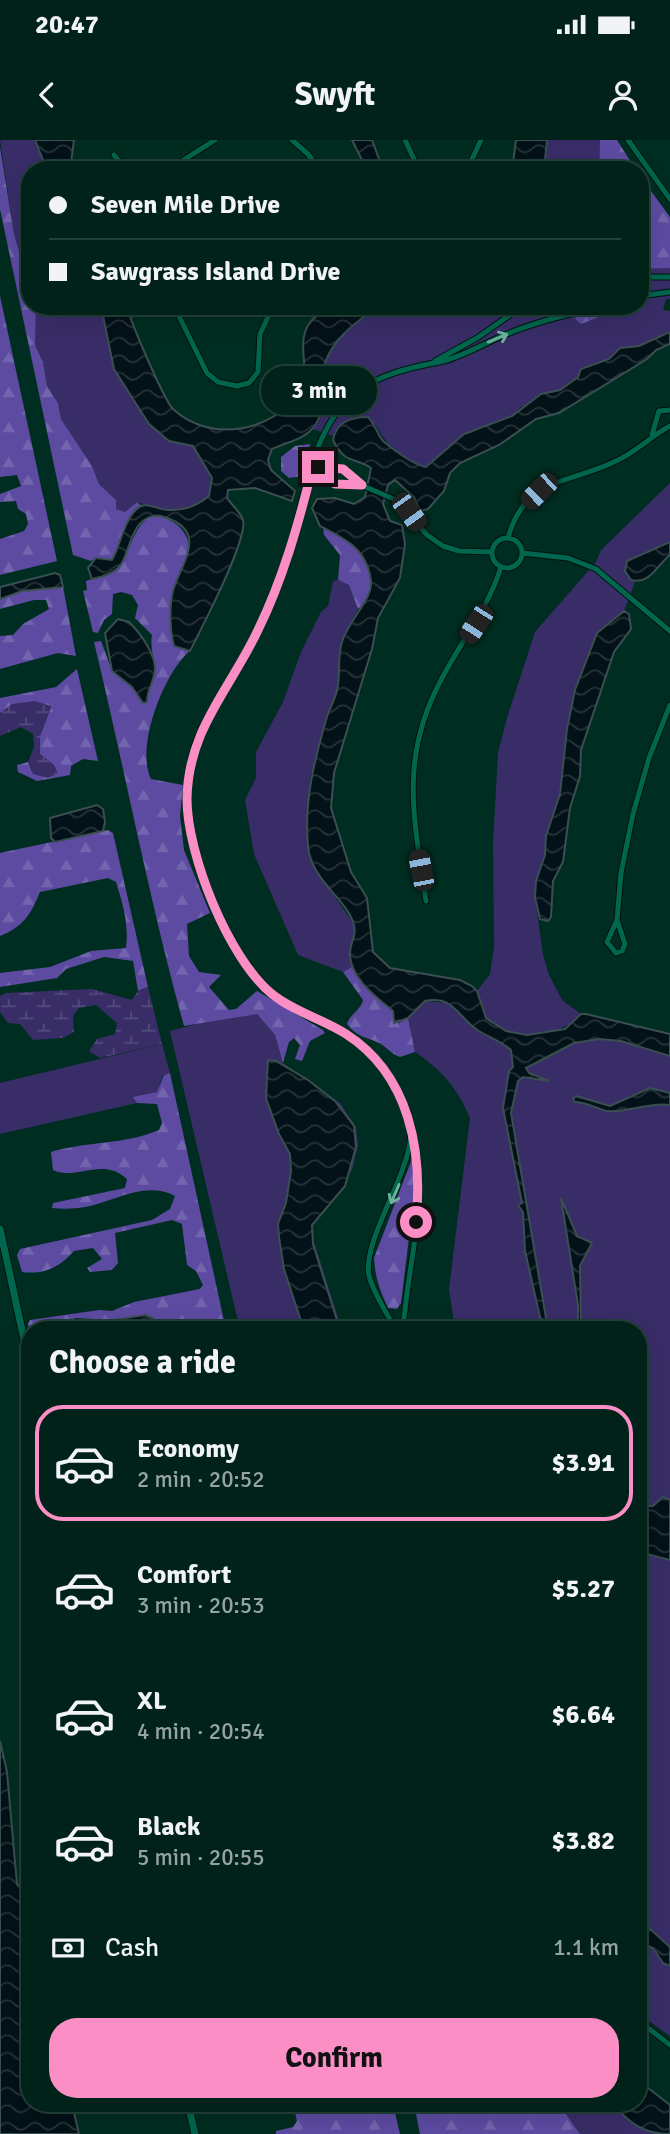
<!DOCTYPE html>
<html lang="en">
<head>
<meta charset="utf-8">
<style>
	body { margin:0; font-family:Signika,sans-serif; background:#0a2a22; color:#f1f3f6; height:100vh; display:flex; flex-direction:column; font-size:26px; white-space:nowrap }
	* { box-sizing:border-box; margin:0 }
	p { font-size:23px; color:#95a4a2 }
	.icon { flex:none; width:38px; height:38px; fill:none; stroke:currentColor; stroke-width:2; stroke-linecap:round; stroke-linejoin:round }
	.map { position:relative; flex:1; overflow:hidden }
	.side { position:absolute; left:21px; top:1181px; width:626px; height:791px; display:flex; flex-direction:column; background:#002219; border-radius:28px; box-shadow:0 7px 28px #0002,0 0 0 2px #223f38 }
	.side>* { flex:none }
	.guide { position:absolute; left:21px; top:21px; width:628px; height:154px; border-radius:28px; box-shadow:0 7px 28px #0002,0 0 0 2px #223f38; display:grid; align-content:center; height:154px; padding:0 28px; background:#002219 }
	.end { position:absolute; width:32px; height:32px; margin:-16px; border:9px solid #fb8fc5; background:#111; box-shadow:0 0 0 4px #111 }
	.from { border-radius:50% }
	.bubble { position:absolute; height:49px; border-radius:24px; background:#002219; box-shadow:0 7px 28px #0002,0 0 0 2px #223f38; font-size:23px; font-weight:700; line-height:49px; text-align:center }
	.car { position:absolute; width:21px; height:42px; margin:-21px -10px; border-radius:9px; box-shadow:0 0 5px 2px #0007; background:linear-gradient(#222 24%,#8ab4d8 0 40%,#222 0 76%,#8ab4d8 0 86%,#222 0) }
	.guide b { display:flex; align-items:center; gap:24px; height:66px; font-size:26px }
	.guide b+b { border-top:2px solid #223f38 }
	.guide i { width:18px; height:18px; background:#f1f3f6 }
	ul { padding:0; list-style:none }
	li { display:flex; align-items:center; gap:21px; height:116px; margin:0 14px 10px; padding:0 14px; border:4px solid transparent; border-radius:28px }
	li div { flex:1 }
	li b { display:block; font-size:26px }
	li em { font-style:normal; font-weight:700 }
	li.selected { border-color:#fb8fc5 }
	li>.icon { width:63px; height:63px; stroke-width:1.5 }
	h2 { padding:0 28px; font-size:32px; line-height:84px }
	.pay { display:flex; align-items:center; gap:18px; height:77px; padding:0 28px; font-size:26px }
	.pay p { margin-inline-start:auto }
	.action { display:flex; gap:14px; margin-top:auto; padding:14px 28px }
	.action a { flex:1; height:80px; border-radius:28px; background:#fb8fc5; color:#111; font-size:28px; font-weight:700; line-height:80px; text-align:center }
	.status { display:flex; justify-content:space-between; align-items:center; height:49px; padding:0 35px; background:#002219; direction:ltr }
	.status svg { height:19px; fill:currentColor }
	header { display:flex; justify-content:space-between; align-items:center; height:91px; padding:0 28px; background:#002219; font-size:32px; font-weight:700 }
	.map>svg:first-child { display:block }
</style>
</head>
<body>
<div class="status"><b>20:47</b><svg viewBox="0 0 49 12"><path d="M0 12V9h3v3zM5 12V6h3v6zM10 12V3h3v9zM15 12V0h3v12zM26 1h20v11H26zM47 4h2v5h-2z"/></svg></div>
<header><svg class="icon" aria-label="back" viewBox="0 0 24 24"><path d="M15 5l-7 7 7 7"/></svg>Swyft<svg class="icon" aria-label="person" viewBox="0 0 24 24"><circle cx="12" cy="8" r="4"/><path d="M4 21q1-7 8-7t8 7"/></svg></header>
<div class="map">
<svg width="670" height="1994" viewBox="0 0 670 1994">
	<defs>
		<pattern id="forest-firs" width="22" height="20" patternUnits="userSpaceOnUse" patternTransform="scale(1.75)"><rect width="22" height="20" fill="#5d4ba2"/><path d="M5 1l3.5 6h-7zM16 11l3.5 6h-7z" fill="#7265ae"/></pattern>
		<pattern id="wetland-marsh" width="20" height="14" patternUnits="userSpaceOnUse" patternTransform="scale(1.75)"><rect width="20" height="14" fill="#392d68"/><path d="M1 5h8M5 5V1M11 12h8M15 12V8" fill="none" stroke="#544b7d"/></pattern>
		<pattern id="water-waves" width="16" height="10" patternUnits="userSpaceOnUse" patternTransform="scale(1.75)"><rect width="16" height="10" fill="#031118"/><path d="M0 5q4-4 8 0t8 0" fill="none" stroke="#263339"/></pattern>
	</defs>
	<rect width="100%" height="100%" fill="#002d21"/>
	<path fill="#392d68" d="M0 0H35L47 30H30V159L24 158 23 125 14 94Z
		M547 0H600L599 30H544Z
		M670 128V159H666L663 170 670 171V192L639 207 620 208 609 219 594 223 560 250 521 267 512 276 464 294 426 327C406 323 384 303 376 285L353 277 335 291 333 296 313 289C325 264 319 259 322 236 327 204 354 183 379 166H579L575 179 581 184 628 166H640L641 129Z
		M36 166H101L114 229 169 301 193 306C207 324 214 332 209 356L195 367 166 371 137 362 125 372 116 369V360L99 344 92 326 61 279 58 263 47 246 43 222 35 205Z
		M670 343V402L632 418 631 440 635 442 624 471 606 486 589 513 575 550 567 589 560 654 546 696 545 715 536 741 535 757 543 815 549 835 562 860 581 874C563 897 505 904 486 878 482 871 480 859 477 851L490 834 494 807 493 703 498 613 507 578 535 492 596 422 601 410Z
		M338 440 349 445 358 469 341 504 337 553 310 639 307 674V701L322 739 354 784 355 796 350 810 352 827 343 832 298 815 254 714 245 660 256 638V612L283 562 301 512 321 472 328 466 333 441Z
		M425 861 454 864 472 886 499 900 511 910 512 918 526 928 574 903 599 899 621 901 670 916V1896L639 1874V1190H455L449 1149 470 978C458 949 441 929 415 912L408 878Z
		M257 874 275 895 283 923 340 963 356 987 358 1005 352 1030 314 1078 312 1096 342 1190H240L170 891 224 877Z
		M162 904 170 933 163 935 157 952 134 958 137 963 0 994V943Z
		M639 1941 670 1965V1994H580L559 1964H639Z"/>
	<path fill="url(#forest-firs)" d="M600 0H617L636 30H599Z
		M0 7 14 94 23 125 24 157 30 159V166H36L35 205 43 222 47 246 58 263 61 279 92 326 99 344 116 360V369L125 372 137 362 141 365 130 376 112 420 96 418 91 421 73 415 0 69Z
		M640 36 670 77V128L641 129Z
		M0 156 57 421 0 435V399L24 391 28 384 26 374 18 369 16 361 0 362V354L21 346 17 335 0 337Z
		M579 166H628L581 184 575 179Z
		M310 304 303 336 289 338 281 331V317L295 306Z
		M150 376C173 375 193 393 189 417 187 429 176 439 173 451 169 467 170 490 174 506L190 511C164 532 135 607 151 639L183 645 180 676 184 710 210 773 187 784 189 816 199 832 221 835 209 847 229 870 236 869 257 851 323 890 325 893 310 901 302 921 295 919 300 905 294 898 289 902 283 923 275 895 257 874 184 886C149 760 125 630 94 502L101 501 112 531 132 547 143 563 147 561C147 551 150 549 153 540 158 524 149 511 152 495L135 478 138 465 132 455 121 452 113 454 112 474 104 480 98 493 93 492 83 451 87 450 86 441C93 438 102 438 108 435 132 421 128 392 150 376Z
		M323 387C334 391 345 396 353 404 371 420 380 453 358 469L349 445 338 440 340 415 324 395Z
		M63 447 76 516 58 513 0 529V496L13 495 23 484 49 469 46 460H34L0 469V459L22 451Z
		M77 529 98 621 83 619 71 626 70 635 37 641 18 632 17 625 28 622 33 634 54 625 40 614V596L51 567 12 565 0 573V558L56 547Z
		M108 690 113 693 148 847 138 851 133 821 104 817 66 829 57 838 0 847V833L50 827 91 811 126 808C129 785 123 764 116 742L108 738 40 752C31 774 23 787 0 796V713Z
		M352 827 360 839 393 871V880L399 883 408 878 415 912 400 917C392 914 388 909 381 904 368 897 359 899 347 884 350 874 361 870 363 860L343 832Z
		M170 933 226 1190H155L153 1178 145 1175 113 1180 75 1178 57 1190H30V1195L28 1184 30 1180 99 1170 112 1171 134 1162 200 1149 203 1145 196 1131 187 1125 182 1084 172 1080 115 1093 118 1123 112 1130 90 1132 87 1128 102 1119 93 1108 74 1111C60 1127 44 1135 22 1132L17 1115 20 1109 152 1080 170 1069 175 1056C145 1040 114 1062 85 1067 74 1069 63 1069 52 1068L53 1063 125 1048 127 1039C103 1016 76 1041 53 1030L51 1012C87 1001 124 1005 159 990L162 983 157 964 137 963 133 957 157 952 164 935Z
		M412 1019 415 1048 401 1163 397 1169 388 1168C380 1151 375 1137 374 1118Z
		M293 1964H393L400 1994H276V1991L293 1987 297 1981Z
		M414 1964H559L580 1994H420Z"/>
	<path fill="url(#wetland-marsh)" d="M34 561 51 566 40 596V614L54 625 58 633 48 638 33 634 28 622 34 607 33 594 21 587 0 596V573L12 564Z
		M148 847 162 904 100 918 89 911 97 899 115 894 117 883 96 865 79 868 73 876 74 892 63 898 33 900 20 884 8 883 0 872V856L6 853 92 849 132 860 138 851Z"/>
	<path fill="url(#water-waves)" stroke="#3a4f50" stroke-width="2" d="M35 0H74L70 30H47Z
		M352 0H372L383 30H367Z
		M516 0H547L544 30H512Z
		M101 166H127C130 181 164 260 173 269 211 304 273 292 300 251 313 230 292 200 313 179 331 162 356 166 379 166 354 183 325 204 322 237 320 255 326 274 312 289 302 300 285 303 272 309L268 320 271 330 295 351 292 361 255 348 228 350 227 358C231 364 241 373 243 380 248 400 201 489 190 511L174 506C170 490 169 467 173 451 180 424 212 390 161 376 153 374 143 379 138 386 120 414 133 431 92 439L88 428 96 418 112 420C120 406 123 385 133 373 145 358 152 369 168 370 184 371 197 366 209 356L212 338 193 306 169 301 149 284 114 229Z
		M670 192V204L656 210 647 219 559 273 536 279 499 305 460 323 450 333 444 351 428 369 420 371 414 357 395 340 388 345 383 364 390 381 402 385 405 404 400 438 378 478 372 509 334 633 331 668 351 732 367 758 373 812 390 828 460 840 472 846 477 851 486 878 506 891 527 895 565 889 581 874H586L670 894V916L621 901 599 899 574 903 526 928 529 933 549 941 523 937 518 941 511 973 548 1190H543L525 1111 523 1072 518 1065 522 1063 503 968 509 931 513 927 511 910C501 901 490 898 479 891 458 878 454 855 425 861L408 878 394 883 393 871C376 857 349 837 350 813 350 802 358 795 353 782 345 758 310 739 308 705 304 661 314 622 326 580 329 569 335 560 337 550 341 534 337 518 342 502 348 481 373 459 371 441 367 409 346 399 320 386L312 368 317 359 335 358 354 364 365 357 371 328C355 317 345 325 333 300 336 282 352 277 368 277 375 284 377 294 383 301 392 309 414 325 426 327L464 294 512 276 541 254 560 250 578 237 581 229 609 219 620 208 639 206Z
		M670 402V415C657 425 650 445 631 440L625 431 627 421Z
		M55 433 60 435 63 447 22 451 0 459V447Z
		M624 471 629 474 631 489 614 512 581 610 580 636 570 668 563 722 553 741 551 777 548 781 540 779 535 757 536 741 545 715 546 696 560 654 567 589 575 550 597 493Z
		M118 479 129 482C141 494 159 518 154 535 152 546 147 550 147 562L143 563 132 547 112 531 105 493Z
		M97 665 103 669 105 682 103 691 55 702 51 698 50 678Z
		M268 920 276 921 308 940 335 961 354 986 356 1007 345 1046 312 1085 313 1104 340 1190H304L284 1129 279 1097 278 1084 286 1063 291 1031 290 1014 279 994 266 958Z
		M650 948 670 953V965C648 962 623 974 607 971 595 968 589 963 575 962L573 959 576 956 610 966Z
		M561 1058 577 1096 592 1103 580 1126 581 1190H573L578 1178V1165Z
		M145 1175 153 1178 155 1190C140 1190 120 1195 113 1180Z
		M663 1357 670 1360V1420L639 1412V1366H653Z
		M0 1601 7 1632 17 1744 30 1760V1964H72L79 1994H0Z
		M639 1779 670 1807V1826L663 1823 653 1808 641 1803Z
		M639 1941 670 1965V1994C643 1994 630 1983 612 1964H639Z"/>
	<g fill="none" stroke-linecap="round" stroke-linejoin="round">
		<g stroke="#00130c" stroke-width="7">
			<path id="minor" d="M292 0 308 14 319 30
				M405 0 419 30
				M628 0 670 59
				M114 15 126 30
				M168 30 215 0
				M467 30 481 0
				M640 137H670
				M640 156 670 152
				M174 166 207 233 218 242 237 246 249 243 258 232 260 194 273 166
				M435 221 477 198 523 166
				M652 295 659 271 670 270
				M312 330 343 329 361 345 396 360 427 395 443 406 459 411 492 412
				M312 330 335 344 361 345
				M508 398C525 336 570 344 616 321 636 312 651 296 670 286
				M492 413a15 15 0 1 1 30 0a15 15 0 1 1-30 0Z
				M522 413 568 418 596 429 670 491
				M426 761C414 678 399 619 441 540 461 501 488 469 501 427
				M617 780 625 804 622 811 616 813 607 802 617 780 621 733 633 674 649 618 670 565
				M396 1190C387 1174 374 1154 369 1136 362 1101 408 1038 411 995
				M403 1190C407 1130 426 1070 416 1010 407 958 383 911 334 887 312 876 288 868 269 852 235 822 212 767 198 724 186 688 184 649 193 612 202 578 224 554 241 524 255 499 267 472 278 445 302 387 304 296 353 255 376 235 412 227 439 222 461 218 486 202 507 194 538 181 571 174 604 166
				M639 1881 670 1905"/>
		</g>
		<g stroke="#00130c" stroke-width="9">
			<path id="tertiary" d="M0 1089 30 1227
				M188 1964 195 1994"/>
		</g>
		<use href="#minor" stroke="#00664e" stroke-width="5"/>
		<use href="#tertiary" stroke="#00664e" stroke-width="7"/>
	</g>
	<defs><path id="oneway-shaft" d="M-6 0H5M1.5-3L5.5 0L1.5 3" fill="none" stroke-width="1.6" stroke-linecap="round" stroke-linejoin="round" transform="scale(1.75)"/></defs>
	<g stroke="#70b09d">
		<use href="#oneway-shaft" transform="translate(498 198) rotate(-23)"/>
		<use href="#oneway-shaft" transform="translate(395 1054) rotate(113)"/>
	</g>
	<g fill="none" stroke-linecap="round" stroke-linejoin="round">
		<path stroke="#fb8fc5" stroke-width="9" d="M318 327 343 329 362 345 335 344 312 330C298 385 283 439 258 490 230 550 188 589 187 659 187 714 228 818 272 854 294 872 323 879 346 894 410 935 423 1012 416 1082"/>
	</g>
</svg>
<i class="end from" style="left:416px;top:1082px"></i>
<i class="end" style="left:318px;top:327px"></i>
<div class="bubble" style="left:261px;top:226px;width:116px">3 min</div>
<i class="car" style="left:539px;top:351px;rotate:226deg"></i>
<i class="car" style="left:409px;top:372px;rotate:144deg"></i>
<i class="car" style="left:476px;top:484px;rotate:213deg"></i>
<i class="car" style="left:421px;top:730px;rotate:349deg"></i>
<div class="guide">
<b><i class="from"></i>Seven Mile Drive</b>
<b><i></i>Sawgrass Island Drive</b>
</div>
<section class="side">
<h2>Choose a ride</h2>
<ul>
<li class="selected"><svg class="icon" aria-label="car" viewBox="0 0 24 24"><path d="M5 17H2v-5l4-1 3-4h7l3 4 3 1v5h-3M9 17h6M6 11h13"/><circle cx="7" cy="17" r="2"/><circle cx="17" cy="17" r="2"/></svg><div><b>Economy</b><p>2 min · 20:52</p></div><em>$3.91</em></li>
<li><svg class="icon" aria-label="car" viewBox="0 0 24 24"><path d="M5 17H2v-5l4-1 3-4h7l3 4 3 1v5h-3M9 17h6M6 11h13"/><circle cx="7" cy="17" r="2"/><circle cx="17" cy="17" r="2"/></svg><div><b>Comfort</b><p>3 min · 20:53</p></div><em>$5.27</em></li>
<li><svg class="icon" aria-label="car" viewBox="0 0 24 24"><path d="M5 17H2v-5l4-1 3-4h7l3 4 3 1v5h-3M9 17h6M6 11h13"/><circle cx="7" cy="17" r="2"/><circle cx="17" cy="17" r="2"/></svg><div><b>XL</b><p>4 min · 20:54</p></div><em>$6.64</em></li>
<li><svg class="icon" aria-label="car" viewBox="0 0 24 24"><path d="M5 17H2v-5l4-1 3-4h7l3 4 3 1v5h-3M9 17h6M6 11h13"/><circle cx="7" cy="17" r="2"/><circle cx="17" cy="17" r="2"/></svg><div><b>Black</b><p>5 min · 20:55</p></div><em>$3.82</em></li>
</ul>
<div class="pay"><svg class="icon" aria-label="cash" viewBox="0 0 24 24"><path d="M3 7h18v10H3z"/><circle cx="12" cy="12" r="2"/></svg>Cash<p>1.1 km</p></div>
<div class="action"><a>Confirm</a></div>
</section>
</div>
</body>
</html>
